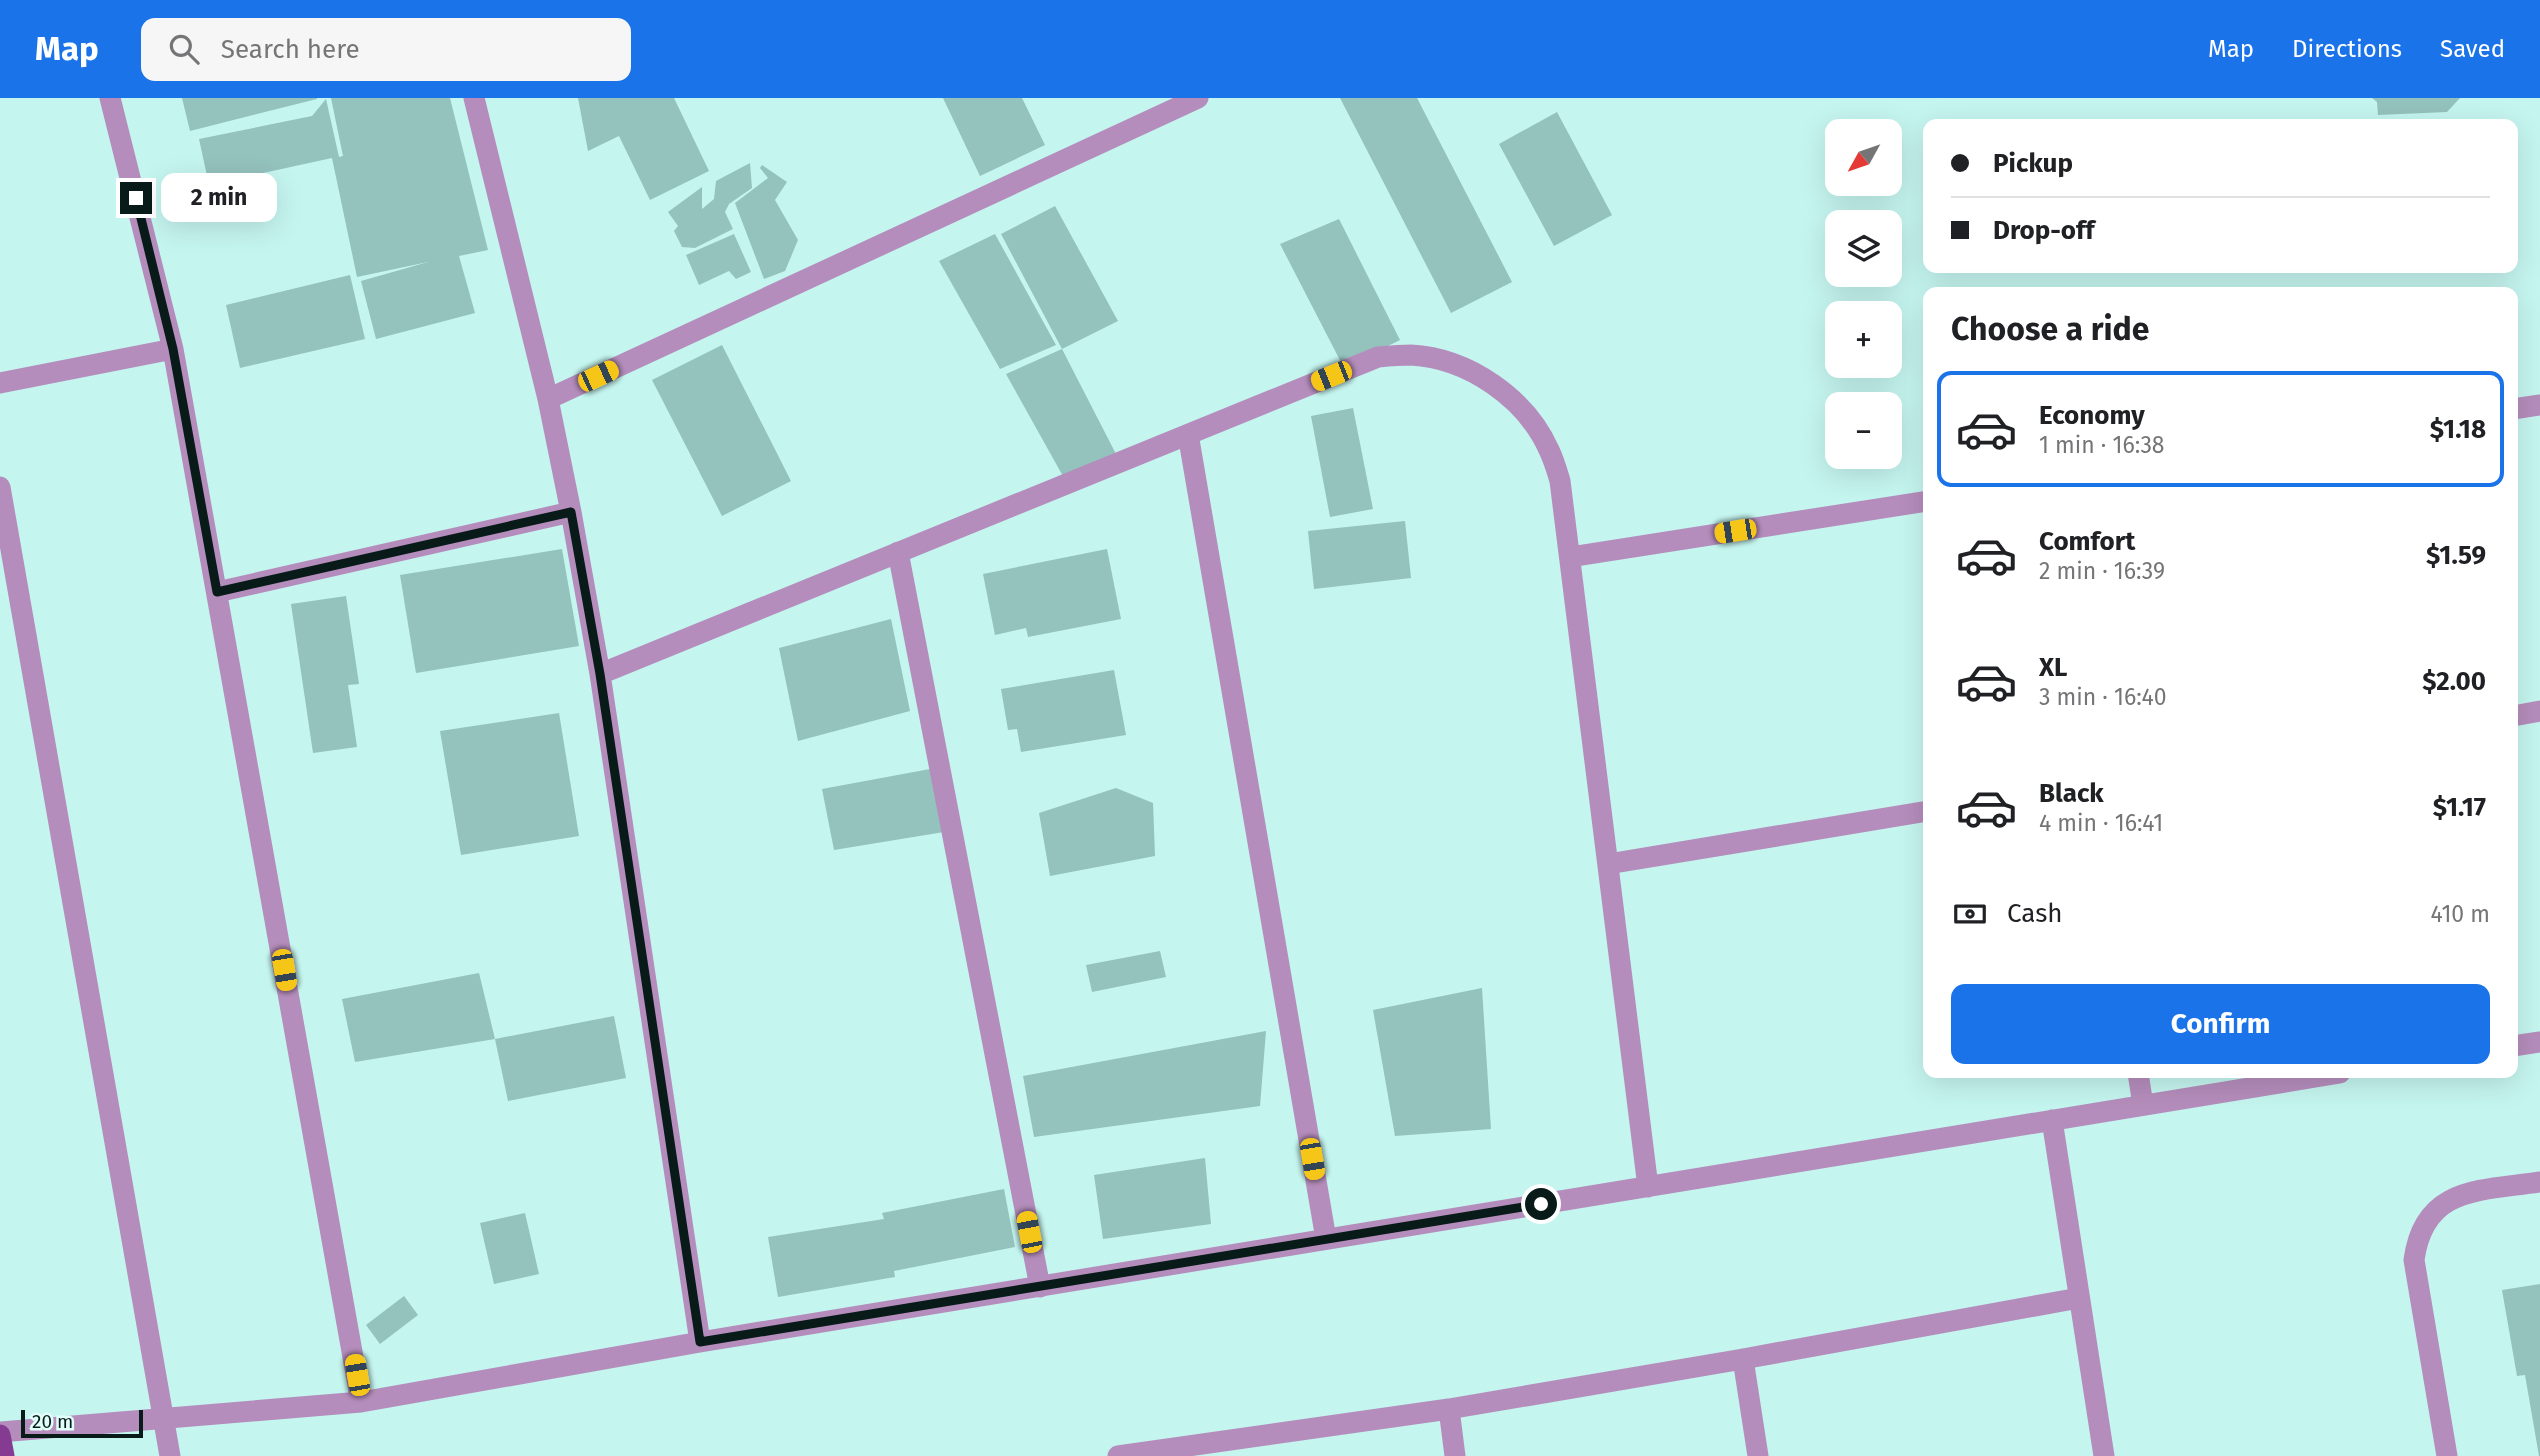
<!DOCTYPE html>
<html lang="en">
<head>
<meta charset="utf-8">
<style>
	body { margin:0; font-family:"Fira Sans",sans-serif; background:#f6f6f6; color:#202124; height:100vh; display:flex; flex-direction:column; font-size:26px; white-space:nowrap }
	* { box-sizing:border-box; margin:0 }
	p { font-size:23px; color:#757577 }
	.icon { flex:none; width:38px; height:38px; fill:none; stroke:currentColor; stroke-width:2; stroke-linecap:round; stroke-linejoin:round }
	.map { position:relative; flex:1; overflow:hidden }
	.side { position:absolute; left:1923px; top:189px; width:595px; height:791px; display:flex; flex-direction:column; background:#fff; border-radius:14px; box-shadow:0 7px 28px #0002 }
	.side>* { flex:none }
	.top-card { position:absolute; left:1923px; top:21px; width:595px; height:154px; border-radius:14px; box-shadow:0 7px 28px #0002; display:grid; align-content:center; height:154px; padding:0 28px; background:#fff }
	.needle { width:46px; rotate:230deg }
	.buttons { position:absolute; left:1825px; top:21px; display:grid; gap:14px }
	.buttons a { display:grid; place-items:center; width:77px; height:77px; border-radius:14px; background:#fff; box-shadow:0 7px 28px #0002; font-size:35px }
	.scale { position:absolute; left:21px; bottom:18px; width:122px; box-sizing:border-box; padding-left:7px; border:4px solid #081b19; border-top:0; font-size:19px; line-height:24px; white-space:nowrap; color:#081b19; -webkit-text-stroke:5px #e2fefa; paint-order:stroke }
	.end { position:absolute; width:32px; height:32px; margin:-16px; border:9px solid #081b19; background:#fff; box-shadow:0 0 0 4px #fff }
	.from { border-radius:50% }
	.bubble { position:absolute; height:49px; border-radius:14px; background:#fff; box-shadow:0 7px 28px #0002; font-size:23px; font-weight:700; line-height:49px; text-align:center }
	.car { position:absolute; width:21px; height:42px; margin:-21px -10px; border-radius:9px; box-shadow:0 0 5px 2px #0007; background:linear-gradient(#f5c518 24%,#345 0 40%,#f5c518 0 76%,#345 0 86%,#f5c518 0) }
	.top-card b { display:flex; align-items:center; gap:24px; height:66px; font-size:26px }
	.top-card b+b { border-top:2px solid #e0e0e0 }
	.top-card i { width:18px; height:18px; background:#202124 }
	ul { padding:0; list-style:none }
	li { display:flex; align-items:center; gap:21px; height:116px; margin:0 14px 10px; padding:0 14px; border:4px solid transparent; border-radius:14px }
	li div { flex:1 }
	li b { display:block; font-size:26px }
	li em { font-style:normal; font-weight:700 }
	li.current { border-color:#1a73e8 }
	li>.icon { width:63px; height:63px; stroke-width:1.5 }
	h2 { padding:0 28px; font-size:32px; line-height:84px }
	.pay { display:flex; align-items:center; gap:18px; height:77px; padding:0 28px; font-size:26px }
	.pay p { margin-inline-start:auto }
	.action { display:flex; gap:14px; margin-top:auto; padding:14px 28px }
	.action a { flex:1; height:80px; border-radius:14px; background:#1a73e8; color:#fff; font-size:28px; font-weight:700; line-height:80px; text-align:center }
	header { display:flex; align-items:center; gap:42px; box-sizing:border-box; height:98px; padding:0 35px; background:#1a73e8; color:#fff }
	header strong { font-size:33px }
	nav { display:flex; gap:38px; margin-inline-start:auto; font-size:24px }
	.search { width:490px; height:63px; background:#f6f6f6; display:flex; align-items:center; gap:18px; box-sizing:border-box; padding:0 24px; border-radius:14px; color:#757577; font-size:26px }
	.map>svg:first-child { display:block }
</style>
</head>
<body>
<header>
<strong>Map</strong>
<div class="search"><svg class="icon" aria-label="search" viewBox="0 0 24 24"><circle cx="10" cy="10" r="6"/><path d="M15 15l6 6"/></svg>Search here</div>
<nav><a>Map</a><a>Directions</a><a>Saved</a></nav>
</header>
<div class="map">
<svg width="2540" height="1358" viewBox="0 0 2540 1358">
	<rect width="100%" height="100%" fill="#c5f5ef"/>
	<path fill="#94c2bd" d="M182 0H317V1L190 33Z
		M331 0H450L488 152 459 158 475 215 376 241 361 183 428 164 357 179 332 60 209 87 199 41 312 18 326 1 339 59 343 58Z
		M578 0H674L709 73 650 102 619 38 588 53Z
		M943 0H1022L1045 47 980 78Z
		M1340 0H1417L1512 184 1451 215Z
		M2372 0H2460L2447 14 2378 17 2377 4Z
		M1557 14 1612 117 1554 148 1499 46Z
		M750 65 752 90 729 106 725 114 733 131 695 150 682 149 674 133 678 128 668 114 702 89V111L714 101 716 83Z
		M762 67 787 84 775 102 798 142 785 173 764 181 735 105 768 80 760 70Z
		M1055 108 1118 223 1062 251 1001 136Z
		M1339 121 1400 242 1344 270 1280 146Z
		M734 136 751 174 736 181 729 173 699 187 686 157Z
		M995 136 1056 247 1000 271 939 163Z
		M350 177 365 241 240 270 226 207Z
		M722 247 791 383 722 418 652 282Z
		M1062 251 1116 356 1064 380 1006 276Z
		M1353 310 1373 411 1330 419 1311 318Z
		M1405 423 1411 480 1314 491 1308 433Z
		M562 451 579 548 416 575 400 477Z
		M1107 451 1121 521 1028 539 1026 530 995 537 983 476Z
		M346 498 359 586 348 587 357 649 313 655 291 506Z
		M891 521 910 613 798 643 779 550Z
		M1114 572 1126 637 1021 654 1017 631 1008 632 1001 591Z
		M559 615 579 738 461 757 440 633Z
		M930 671 944 734 834 752 822 691Z
		M1116 690 1153 705 1155 758 1050 778 1039 715Z
		M1160 853 1166 879 1092 894 1086 867Z
		M479 875 495 941 614 918 626 980 508 1003 495 941 355 964 342 901Z
		M1482 890 1491 1031 1395 1038 1373 912Z
		M1266 933 1260 1008 1034 1039 1023 978Z
		M1205 1060 1211 1126 1103 1141 1094 1077Z
		M1004 1091 1015 1149 894 1173 895 1179 778 1199 768 1139 884 1121 882 1115Z
		M525 1115 539 1176 494 1186 480 1125Z
		M2540 1186V1358H2539L2525 1277 2517 1278 2502 1192Z
		M404 1198 418 1217 380 1246 366 1227Z"/>
	<g fill="none" stroke-linecap="round" stroke-linejoin="round">
		<path stroke="#b58dbc" stroke-width="21" d="M110 0 173 251 361 1304
			M474 0 548 301 571 414 600 576 700 1244
			M0 285 173 251
			M548 301 1198 0
			M2513 311 2540 307
			M1188 336 1326 1141
			M0 389 170 1358
			M898 454 1040 1189
			M1570 459 1928 403
			M217 494 571 414
			M600 576 1378 259C1389 258 1400 257 1411 257 1468 260 1526 300 1549 352 1554 362 1557 373 1560 383L1648 1089
			M2513 618 2540 613
			M1608 766 1928 713
			M2513 948 2540 944
			M2138 975 2143 1007
			M2052 1022 2104 1358
			M1743 1261 1758 1358
			M1449 1311 1455 1358
			M0 1334 361 1304 700 1244 2340 975
			M1118 1358 1449 1311 1743 1261 2079 1200
			M2447 1358 2414 1162C2424 1088 2480 1093 2540 1084"/>
		<path stroke="#853b92" stroke-width="21" d="M0 1337 4 1358"/>
	</g>
	<g fill="none" stroke-linecap="round" stroke-linejoin="round">
		<path stroke="#081b19" stroke-width="9" d="M136 100 173 251 217 494 571 414 600 576 700 1244 1541 1106"/>
	</g>
</svg>
<div class="buttons">
<a><svg class="needle" viewBox="-14 -14 28 28"><path d="M0-13l5 13h-10z" fill="#e53935"/><path d="M0 13l5-13h-10z" fill="#757577"/></svg></a>
<a><svg class="icon" aria-label="layers" viewBox="0 0 24 24"><path d="M12 4l9 5-9 5-9-5zM3 14l9 5 9-5"/></svg></a>
<a>+</a>
<a>−</a>
</div>
<div class="scale">20 m</div>
<i class="end from" style="left:1541px;top:1106px"></i>
<i class="end" style="left:136px;top:100px"></i>
<div class="bubble" style="left:161px;top:75px;width:116px">2 min</div>
<i class="car" style="left:598px;top:278px;rotate:65deg"></i>
<i class="car" style="left:1331px;top:278px;rotate:248deg"></i>
<i class="car" style="left:1735px;top:433px;rotate:261deg"></i>
<i class="car" style="left:284px;top:872px;rotate:170deg"></i>
<i class="car" style="left:1312px;top:1061px;rotate:170deg"></i>
<i class="car" style="left:1029px;top:1134px;rotate:349deg"></i>
<i class="car" style="left:357px;top:1277px;rotate:350deg"></i>
<div class="top-card">
<b><i class="from"></i>Pickup</b>
<b><i></i>Drop-off</b>
</div>
<section class="side">
<h2>Choose a ride</h2>
<ul>
<li class="current"><svg class="icon" aria-label="car" viewBox="0 0 24 24"><path d="M5 17H2v-5l4-1 3-4h7l3 4 3 1v5h-3M9 17h6M6 11h13"/><circle cx="7" cy="17" r="2"/><circle cx="17" cy="17" r="2"/></svg><div><b>Economy</b><p>1 min · 16:38</p></div><em>$1.18</em></li>
<li><svg class="icon" aria-label="car" viewBox="0 0 24 24"><path d="M5 17H2v-5l4-1 3-4h7l3 4 3 1v5h-3M9 17h6M6 11h13"/><circle cx="7" cy="17" r="2"/><circle cx="17" cy="17" r="2"/></svg><div><b>Comfort</b><p>2 min · 16:39</p></div><em>$1.59</em></li>
<li><svg class="icon" aria-label="car" viewBox="0 0 24 24"><path d="M5 17H2v-5l4-1 3-4h7l3 4 3 1v5h-3M9 17h6M6 11h13"/><circle cx="7" cy="17" r="2"/><circle cx="17" cy="17" r="2"/></svg><div><b>XL</b><p>3 min · 16:40</p></div><em>$2.00</em></li>
<li><svg class="icon" aria-label="car" viewBox="0 0 24 24"><path d="M5 17H2v-5l4-1 3-4h7l3 4 3 1v5h-3M9 17h6M6 11h13"/><circle cx="7" cy="17" r="2"/><circle cx="17" cy="17" r="2"/></svg><div><b>Black</b><p>4 min · 16:41</p></div><em>$1.17</em></li>
</ul>
<div class="pay"><svg class="icon" aria-label="cash" viewBox="0 0 24 24"><path d="M3 7h18v10H3z"/><circle cx="12" cy="12" r="2"/></svg>Cash<p>410 m</p></div>
<div class="action"><a>Confirm</a></div>
</section>
</div>
</body>
</html>
